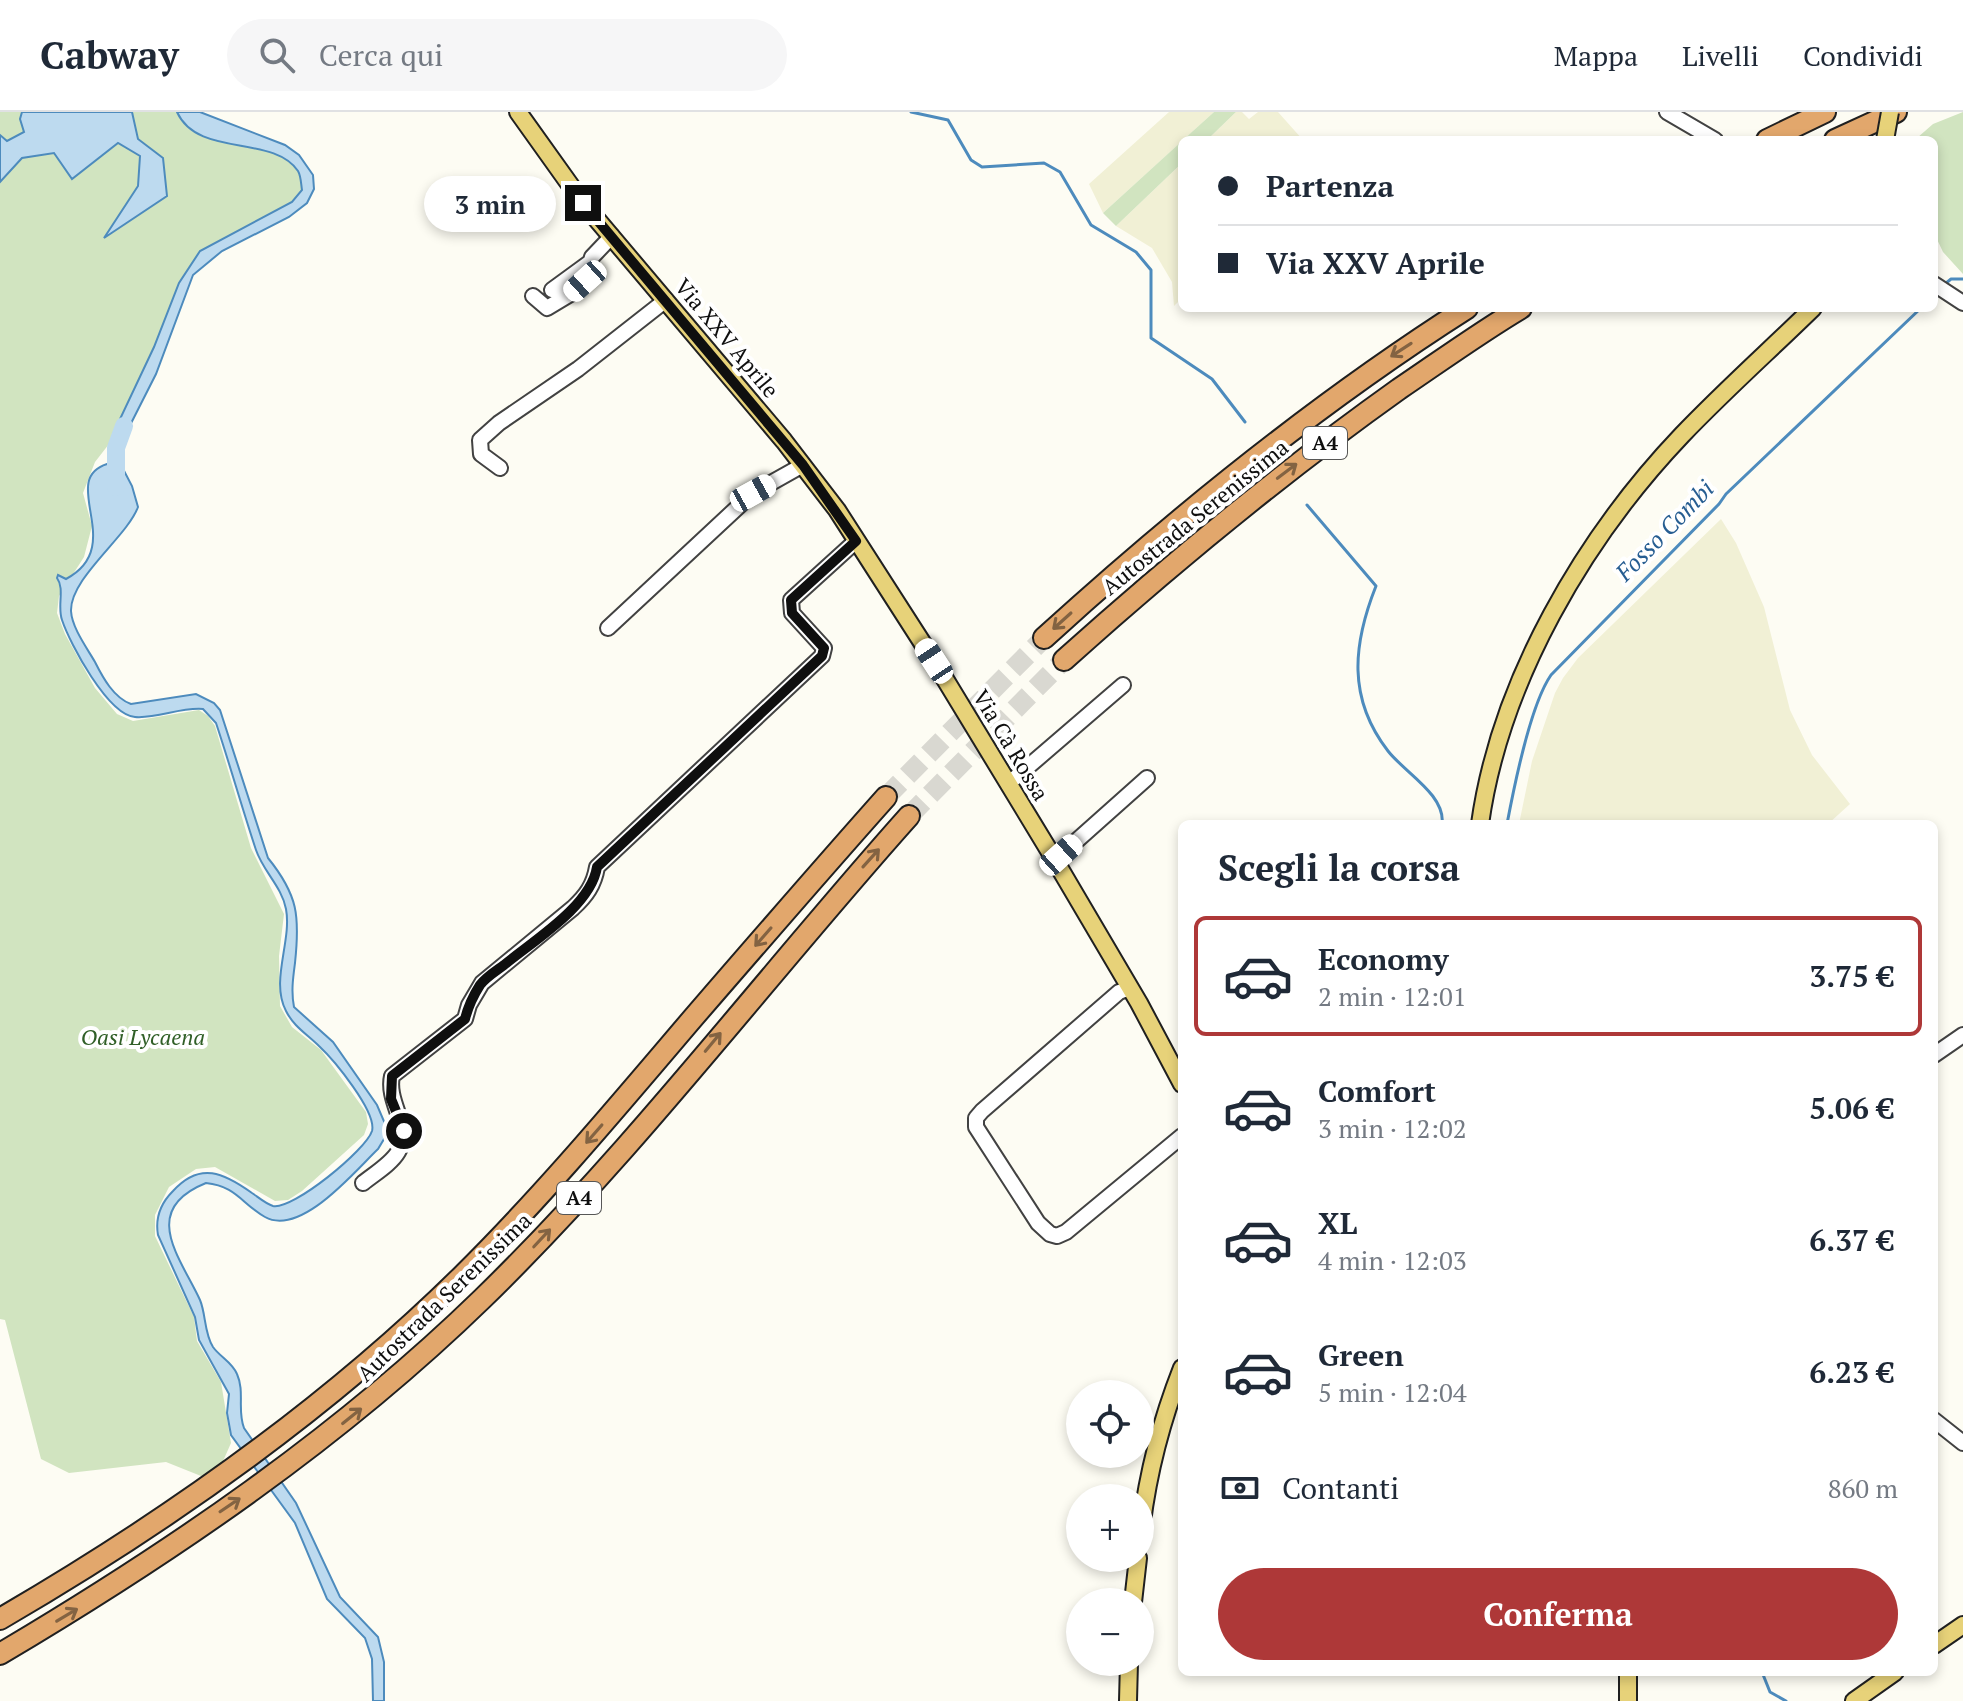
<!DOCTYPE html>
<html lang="it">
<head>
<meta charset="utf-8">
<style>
	body { margin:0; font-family:"PT Serif",serif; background:#f6f6f7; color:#1f2937; height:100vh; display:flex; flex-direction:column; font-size:30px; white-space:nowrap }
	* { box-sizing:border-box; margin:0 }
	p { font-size:26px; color:#747a83 }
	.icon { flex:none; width:44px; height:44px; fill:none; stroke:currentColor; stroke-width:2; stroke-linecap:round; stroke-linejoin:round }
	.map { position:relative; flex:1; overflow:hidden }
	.details { position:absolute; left:1178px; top:708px; width:760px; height:856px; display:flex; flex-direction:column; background:#fff; border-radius:12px; box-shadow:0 4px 12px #0003 }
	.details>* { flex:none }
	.hud { position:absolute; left:1178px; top:24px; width:760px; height:176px; border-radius:12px; box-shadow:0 4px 12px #0003; display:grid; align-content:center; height:176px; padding:0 40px; background:#fff }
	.controls { position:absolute; left:1066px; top:1268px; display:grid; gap:16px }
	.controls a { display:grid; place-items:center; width:88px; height:88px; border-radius:50%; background:#fff; box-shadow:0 4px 12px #0003; font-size:40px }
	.end { position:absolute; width:36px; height:36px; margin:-18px; border:10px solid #0f0f0f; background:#fff; box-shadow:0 0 0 4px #fff }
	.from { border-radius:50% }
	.bubble { position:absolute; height:56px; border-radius:28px; background:#fff; box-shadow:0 4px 12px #0003; font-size:26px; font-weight:600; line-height:56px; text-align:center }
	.car { position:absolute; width:24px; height:48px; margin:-24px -12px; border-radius:10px; box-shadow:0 0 6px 2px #0007; background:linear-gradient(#fff 24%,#345 0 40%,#fff 0 76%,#345 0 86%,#fff 0) }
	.hud b { display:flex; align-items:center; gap:28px; height:76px; font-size:30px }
	.hud b+b { border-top:2px solid #e0e1e3 }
	.hud i { width:20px; height:20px; background:#1f2937 }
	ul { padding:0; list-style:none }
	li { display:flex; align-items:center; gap:24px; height:120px; margin:0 16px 12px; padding:0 24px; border:4px solid transparent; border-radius:12px }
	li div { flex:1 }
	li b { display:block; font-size:30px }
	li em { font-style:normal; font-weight:600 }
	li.on { border-color:#ae3838 }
	li>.icon { width:72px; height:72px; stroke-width:1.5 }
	h2 { padding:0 40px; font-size:36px; line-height:96px }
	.pay { display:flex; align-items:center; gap:20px; height:88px; padding:0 40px; font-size:30px }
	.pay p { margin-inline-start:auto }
	.cta { display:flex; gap:16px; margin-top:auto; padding:16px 40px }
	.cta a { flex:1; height:92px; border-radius:48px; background:#ae3838; color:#fff; font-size:32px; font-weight:600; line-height:92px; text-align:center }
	header { display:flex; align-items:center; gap:48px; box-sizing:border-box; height:112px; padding:0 40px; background:#fff; border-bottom:2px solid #e0e1e3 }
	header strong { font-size:38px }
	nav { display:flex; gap:44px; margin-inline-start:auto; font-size:28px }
	.search { width:560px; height:72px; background:#f6f6f7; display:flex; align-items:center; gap:20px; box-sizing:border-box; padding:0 28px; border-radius:44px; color:#747a83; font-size:30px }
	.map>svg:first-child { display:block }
</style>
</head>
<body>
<header>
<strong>Cabway</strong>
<div class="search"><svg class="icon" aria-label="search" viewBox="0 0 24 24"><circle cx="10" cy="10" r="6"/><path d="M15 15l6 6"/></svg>Cerca qui</div>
<nav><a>Mappa</a><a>Livelli</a><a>Condividi</a></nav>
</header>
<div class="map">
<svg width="1963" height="1589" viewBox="0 0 1963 1589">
	<rect width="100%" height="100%" fill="#fdfcf3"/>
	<path fill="#f1f0d5" d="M1169 0H1214L1103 101 1089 72Z
		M1236 0H1242L1249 7 1258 0H1278L1303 28H1207Z
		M1182 51V186L1174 194 1172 170 1152 136 1116 114Z
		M1721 407 1736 431 1764 495 1790 598 1812 643 1850 692 1828 712H1519L1532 649 1555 581 1563 566 1578 546Z"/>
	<path fill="#d1e4c0" d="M0 0H177C198 45 275 23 298 59 301 64 301 72 302 78L292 90 201 139 179 171 154 235 109 332 95 350 83 381 92 414 84 445 59 484 57 501 65 522 95 576 117 602 133 609 199 598 208 604 215 614 251 736 284 802 279 844 280 894 292 915 321 938 366 1000 368 1012 364 1023 302 1079 288 1088 275 1089 215 1055 196 1057 169 1075 155 1103V1124L194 1205 197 1229 221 1270 231 1331 220 1356 206 1366 166 1350 69 1361 41 1347 5 1208 0 1207Z
		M1214 0H1236L1207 28H1183Z
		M1963 0V162L1943 140 1934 121V28H1918L1917 26 1933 12Z
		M1182 29V51L1116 114 1103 101Z"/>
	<path fill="#bddaef" stroke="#4d8bbd" stroke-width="2" d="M22 0H132L138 27 163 46 167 84 104 126 138 74 140 44 118 31 72 67 54 41 22 46 0 70V23L7 29 24 20 20 7Z
		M177 0H200L285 33 299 43 313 63 314 77 307 91 289 105 222 139 193 163 156 262 119 335 112 336 120 307 154 235 179 171 200 139 292 90 302 78C301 72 301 64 298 59 273 22 198 46 177 0Z
		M107 352 121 353 132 374 138 395C127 425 70 466 71 499 72 516 87 536 95 550 103 566 114 586 131 592L196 582 214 591 220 598 268 746C298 783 300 804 295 851 293 866 291 880 294 895L333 930 377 993 386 1014 387 1022 378 1037C355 1059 301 1125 265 1105 242 1092 236 1074 206 1071 139 1098 180 1145 200 1188 206 1202 204 1221 213 1235 220 1245 232 1250 237 1262 245 1280 237 1298 244 1316L296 1391 340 1485 378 1525 384 1550V1589H373L372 1547 365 1526 327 1487 295 1411 231 1323 227 1301 229 1282 199 1228 195 1205 158 1123C155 1106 161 1091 173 1079 200 1049 224 1061 252 1081 258 1085 266 1092 273 1094 293 1098 366 1038 372 1019 377 1000 334 948 319 934 307 922 294 915 286 899 270 869 292 829 286 797 282 775 263 759 256 738 242 696 230 653 216 611L203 597C180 595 157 607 135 605 108 603 70 532 62 508 57 494 65 477 57 466L58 463 66 467C128 434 57 368 107 352Z"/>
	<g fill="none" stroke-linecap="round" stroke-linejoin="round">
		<path stroke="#4d8bbd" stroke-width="3" d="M911 0 948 8 971 48 982 55 1044 51 1060 60 1091 113 1136 140 1151 158V226L1212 267 1245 310
			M1945 172 1951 167H1963
			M1307 393 1376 474C1353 532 1347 586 1388 639 1404 660 1446 683 1442 712
			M1507 712C1514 675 1530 593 1551 563L1719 392 1726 382 1921 196
			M1762 1560 1770 1580 1786 1589"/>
		<path stroke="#bddaef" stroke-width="18" d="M116 375V336L124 314"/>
		<path stroke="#d9d8d1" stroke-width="20" stroke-dasharray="20 10" stroke-linecap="butt" d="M886 685 1044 526
			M909 704 1064 548"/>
		<g stroke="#424242" stroke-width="18">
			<path id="minor" d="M1667 0 1715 28
				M1934 172 1963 191
				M552 178 589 151
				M533 184 547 196 572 181 585 169 592 145 612 124
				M500 356 481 342 480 328 499 311 578 257 666 188
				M608 516 753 381 803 353
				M1008 672 1123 573
				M1055 748 1147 666
				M1130 876 1119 880 982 999 976 1006V1015L1038 1111 1050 1122 1057 1124 1066 1120 1182 1024
				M1934 943 1963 923
				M363 1071C374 1062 391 1052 398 1040 413 1015 386 991 392 964L465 907 469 893 482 871 573 796C586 784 594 773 597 755L822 544 824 536 792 501 791 488 856 429
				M1934 1308 1963 1331"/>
		</g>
		<g stroke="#202020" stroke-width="20">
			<path id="major" d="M518 0 583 91 784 329 837 398 934 549 1053 745 1139 891 1182 972
				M1480 712C1500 569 1584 426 1682 323 1724 279 1770 238 1813 196
				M1140 1427C1146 1367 1160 1312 1182 1256
				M1133 1490 1138 1446
				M1934 1533 1963 1513
				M1628 1560V1589
				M1128 1589 1129 1550
				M1854 1589 1895 1560"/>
		</g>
		<g stroke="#202020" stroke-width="24">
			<path id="highway" d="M1767 28 1825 0
				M1835 28 1896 0
				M1044 526C1177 405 1316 292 1467 196
				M1064 548C1171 452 1281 361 1399 277 1439 250 1479 221 1521 196
				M0 1507C165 1411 324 1300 461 1165 543 1084 618 994 693 906 757 832 821 758 886 685
				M0 1542C172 1440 339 1326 482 1187 636 1037 766 864 909 704"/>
		</g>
		<use href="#minor" stroke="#fff" stroke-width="14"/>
		<use href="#major" stroke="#e7d279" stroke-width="16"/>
		<use href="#highway" stroke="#e2a76c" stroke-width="20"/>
		<g stroke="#202020" stroke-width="20" stroke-linecap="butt">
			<path id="major-bridge" d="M1885 28 1890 0"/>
		</g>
		<use href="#major-bridge" stroke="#e7d279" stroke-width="16"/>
	</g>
	<defs><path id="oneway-shaft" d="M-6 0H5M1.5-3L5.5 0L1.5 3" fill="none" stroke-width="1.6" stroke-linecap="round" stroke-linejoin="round" transform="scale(2)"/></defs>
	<g stroke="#836342">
		<use href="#oneway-shaft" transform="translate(1401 238) rotate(147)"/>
		<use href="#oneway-shaft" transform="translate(1287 359) rotate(-37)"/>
		<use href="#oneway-shaft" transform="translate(1062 509) rotate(138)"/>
		<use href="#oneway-shaft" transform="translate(871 746) rotate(-48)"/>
		<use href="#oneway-shaft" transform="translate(763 825) rotate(131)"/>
		<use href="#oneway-shaft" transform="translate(713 930) rotate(-50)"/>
		<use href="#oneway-shaft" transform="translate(594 1022) rotate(131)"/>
		<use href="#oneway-shaft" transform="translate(542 1126) rotate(-47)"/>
		<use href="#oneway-shaft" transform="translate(352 1304) rotate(-39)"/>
		<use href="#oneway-shaft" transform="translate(230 1393) rotate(-34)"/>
		<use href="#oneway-shaft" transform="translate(67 1503) rotate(-31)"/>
	</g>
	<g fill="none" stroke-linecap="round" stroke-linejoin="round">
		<path stroke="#0f0f0f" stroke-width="10" d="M404 1019 391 987 392 964 465 907C468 895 473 884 480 873 486 865 496 859 504 853 533 829 591 794 597 755L822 544 824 536 792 501 791 488 856 429 803 353 583 91"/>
	</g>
	<g text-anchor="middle" stroke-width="8" stroke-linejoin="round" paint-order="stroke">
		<g fill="#fff" stroke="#575757" stroke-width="2">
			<rect x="1303" y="315" width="44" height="32" rx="6"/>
			<rect x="557" y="1070" width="44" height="32" rx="6"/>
		</g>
		<g font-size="20" font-weight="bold" fill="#0f0f0f">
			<text x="1325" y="338">A4</text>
			<text x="579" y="1093">A4</text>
		</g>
		<g font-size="22" fill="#0f0f0f" stroke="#fff">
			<text transform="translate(727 226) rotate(50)" y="8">Via XXV Aprile</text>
			<text transform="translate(1195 405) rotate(-39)" y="8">Autostrada Serenissima</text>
			<text transform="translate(1011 633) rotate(59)" y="8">Via Cà Rossa</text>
			<text transform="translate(444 1185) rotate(-44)" y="8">Autostrada Serenissima</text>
		</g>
		<g font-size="22" font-style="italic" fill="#305f27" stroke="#fff">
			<text x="143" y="933">Oasi Lycaena</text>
		</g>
		<g font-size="24" font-style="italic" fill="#275e92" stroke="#fff">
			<text transform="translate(1665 419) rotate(-46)" y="8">Fosso Combi</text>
		</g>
	</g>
</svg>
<div class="controls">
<a><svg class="icon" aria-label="locate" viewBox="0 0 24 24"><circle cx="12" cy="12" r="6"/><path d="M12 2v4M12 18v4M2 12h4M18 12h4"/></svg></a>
<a>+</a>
<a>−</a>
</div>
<i class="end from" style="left:404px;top:1019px"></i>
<i class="end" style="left:583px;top:91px"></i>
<div class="bubble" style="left:424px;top:64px;width:132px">3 min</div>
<i class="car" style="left:585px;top:169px;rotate:228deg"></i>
<i class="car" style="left:753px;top:381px;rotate:61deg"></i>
<i class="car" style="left:934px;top:549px;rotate:327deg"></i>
<i class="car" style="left:1061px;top:743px;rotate:48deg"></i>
<div class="hud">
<b><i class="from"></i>Partenza</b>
<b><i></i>Via XXV Aprile</b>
</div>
<section class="details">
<h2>Scegli la corsa</h2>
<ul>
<li class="on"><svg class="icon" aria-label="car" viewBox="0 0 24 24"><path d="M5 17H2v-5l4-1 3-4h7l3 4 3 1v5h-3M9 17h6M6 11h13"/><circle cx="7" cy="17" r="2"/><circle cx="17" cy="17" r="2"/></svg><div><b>Economy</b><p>2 min · 12:01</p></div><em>3.75 €</em></li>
<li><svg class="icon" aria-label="car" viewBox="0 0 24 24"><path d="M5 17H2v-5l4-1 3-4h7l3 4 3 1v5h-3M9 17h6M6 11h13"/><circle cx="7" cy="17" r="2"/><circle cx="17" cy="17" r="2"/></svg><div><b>Comfort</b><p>3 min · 12:02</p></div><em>5.06 €</em></li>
<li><svg class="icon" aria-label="car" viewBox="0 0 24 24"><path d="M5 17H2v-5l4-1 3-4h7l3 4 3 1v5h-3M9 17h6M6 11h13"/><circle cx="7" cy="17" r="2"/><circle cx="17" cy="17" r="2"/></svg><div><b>XL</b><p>4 min · 12:03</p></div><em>6.37 €</em></li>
<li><svg class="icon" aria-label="car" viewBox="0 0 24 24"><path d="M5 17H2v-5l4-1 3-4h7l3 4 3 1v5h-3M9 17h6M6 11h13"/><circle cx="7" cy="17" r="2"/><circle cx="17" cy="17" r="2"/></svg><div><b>Green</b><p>5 min · 12:04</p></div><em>6.23 €</em></li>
</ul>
<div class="pay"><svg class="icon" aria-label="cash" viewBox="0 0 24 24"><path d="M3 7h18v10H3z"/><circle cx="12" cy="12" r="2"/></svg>Contanti<p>860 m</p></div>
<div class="cta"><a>Conferma</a></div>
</section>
</div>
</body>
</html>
